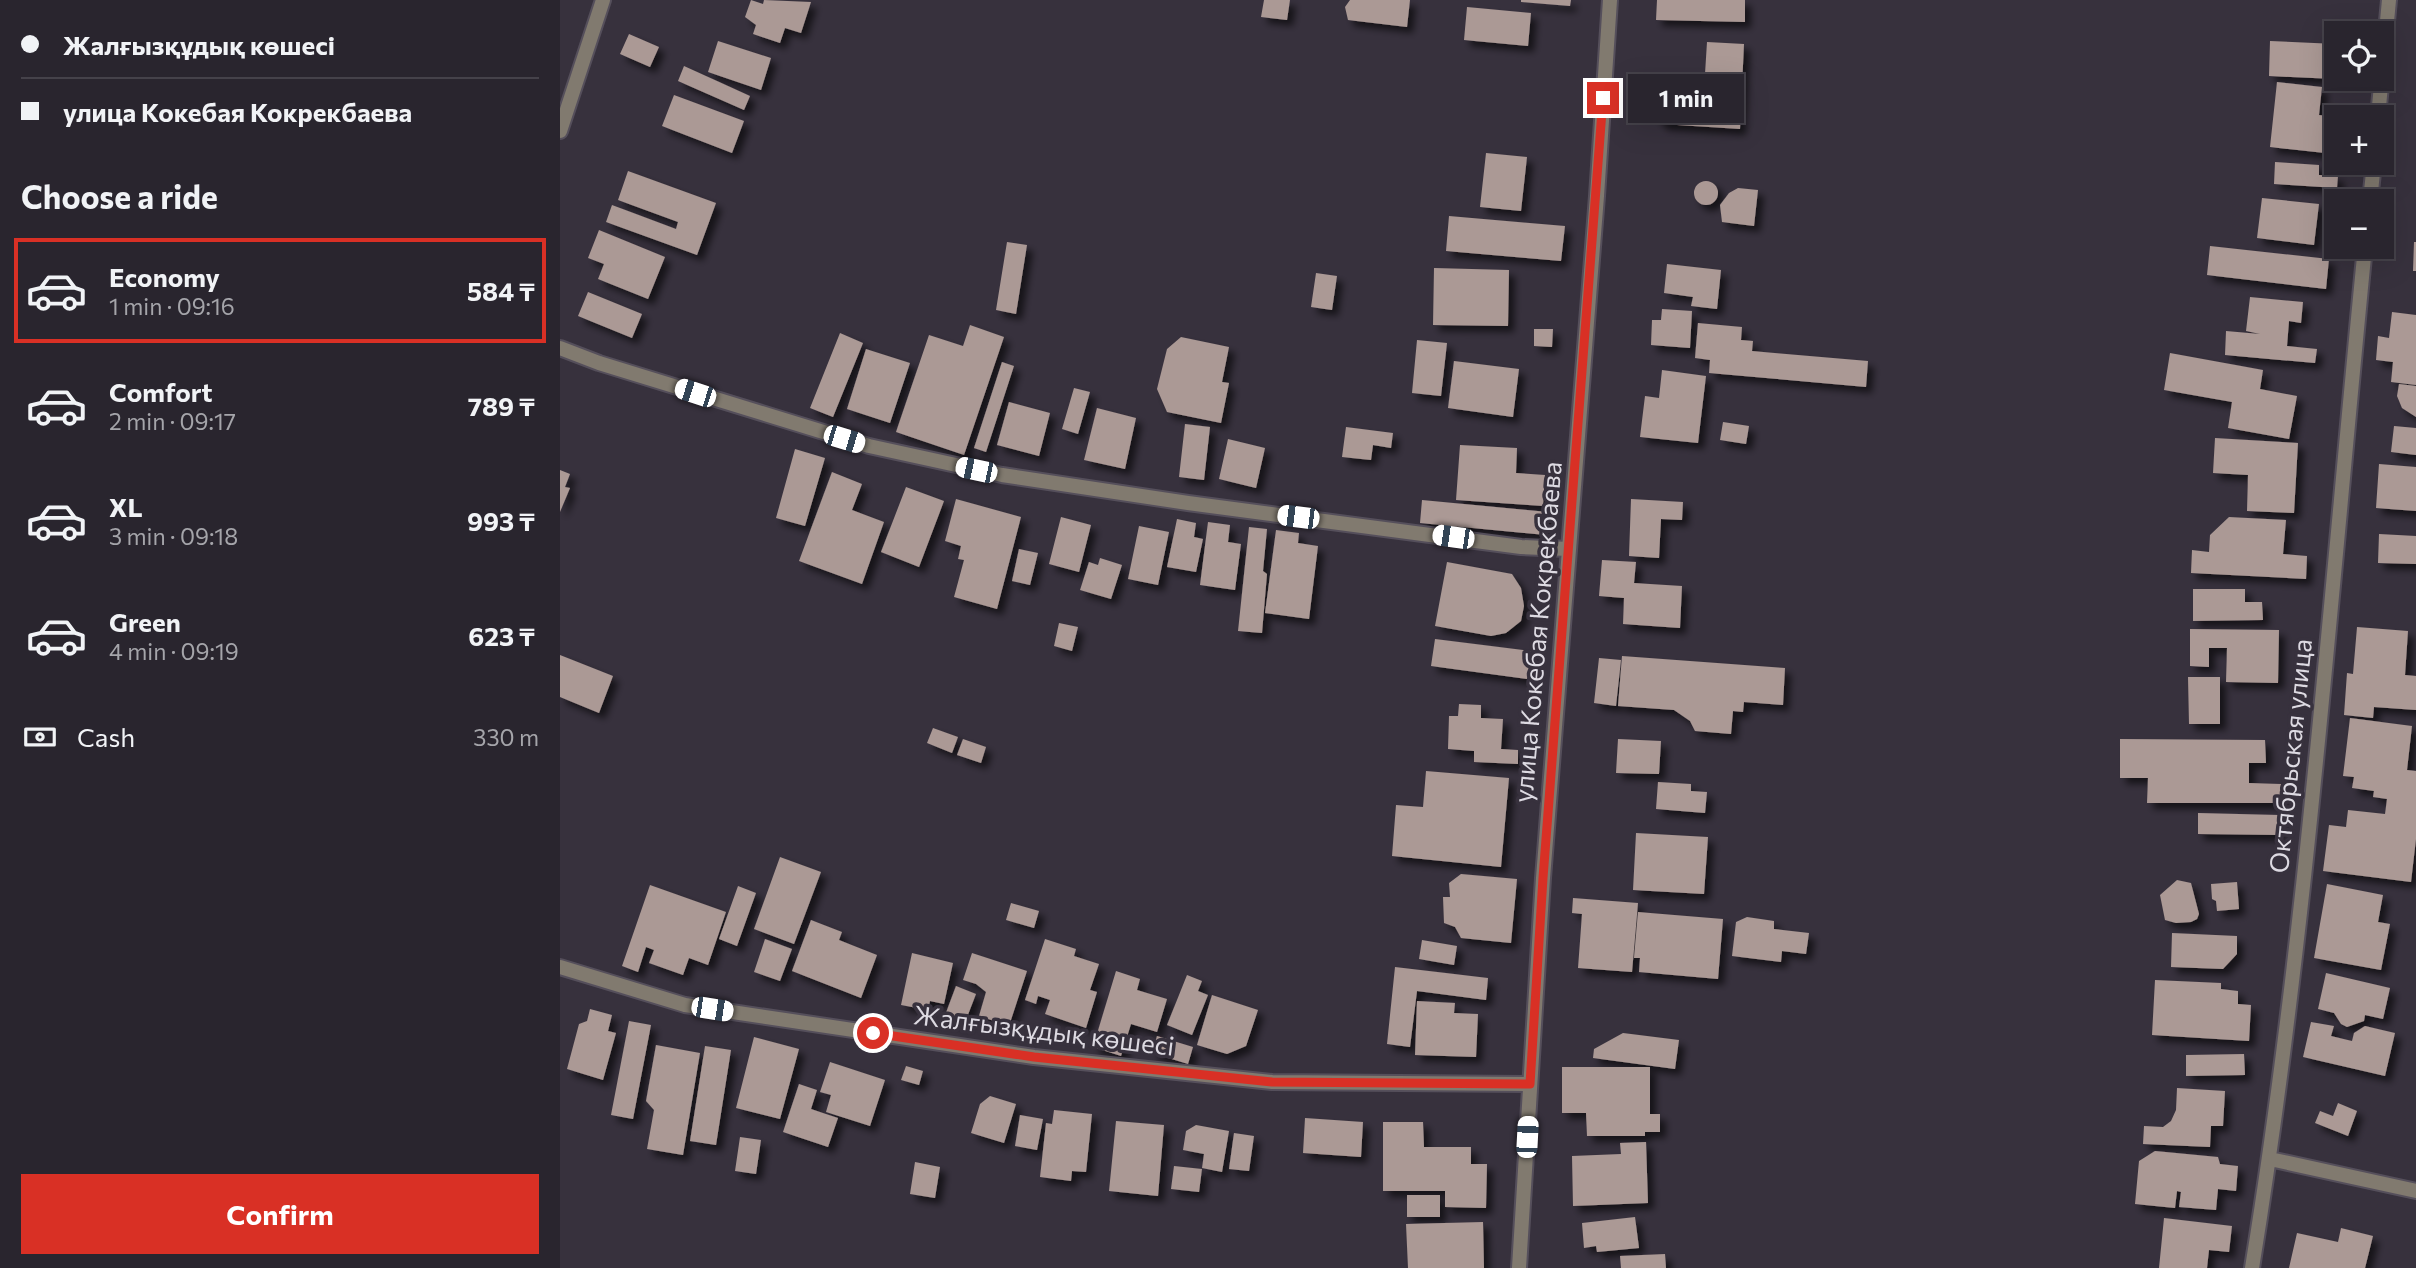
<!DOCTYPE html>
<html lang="en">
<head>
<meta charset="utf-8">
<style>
	body { margin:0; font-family:Commissioner,sans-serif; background:#35313a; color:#f1f3f6; height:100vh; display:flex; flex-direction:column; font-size:26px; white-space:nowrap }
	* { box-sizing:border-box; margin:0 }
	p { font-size:23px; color:#a5a5aa }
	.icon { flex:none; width:38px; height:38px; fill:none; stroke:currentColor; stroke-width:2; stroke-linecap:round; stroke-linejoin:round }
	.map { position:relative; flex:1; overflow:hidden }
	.drawer { display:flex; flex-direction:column; background:#29252e; width:560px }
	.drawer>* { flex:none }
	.guide { display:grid; align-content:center; height:154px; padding:0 21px; background:#29252e }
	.tools { position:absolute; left:1764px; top:21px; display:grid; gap:14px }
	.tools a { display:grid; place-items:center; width:70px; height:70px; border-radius:0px; background:#29252e; box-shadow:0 7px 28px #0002,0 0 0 2px #45424a; font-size:35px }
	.end { position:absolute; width:32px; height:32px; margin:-16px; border:9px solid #d93025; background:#fff; box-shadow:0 0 0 4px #fff }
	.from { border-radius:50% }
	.bubble { position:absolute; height:49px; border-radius:0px; background:#29252e; box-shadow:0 7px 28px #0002,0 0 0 2px #45424a; font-size:23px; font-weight:700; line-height:49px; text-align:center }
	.car { position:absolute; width:21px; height:42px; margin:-21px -10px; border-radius:9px; box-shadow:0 0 5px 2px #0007; background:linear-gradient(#fff 24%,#345 0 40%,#fff 0 76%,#345 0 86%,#fff 0) }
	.guide b { display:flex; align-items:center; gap:24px; height:66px; font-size:26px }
	.guide b+b { border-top:2px solid #45424a }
	.guide i { width:18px; height:18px; background:#f1f3f6 }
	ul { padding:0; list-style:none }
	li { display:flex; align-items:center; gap:21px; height:105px; margin:0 14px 10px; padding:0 7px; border:4px solid transparent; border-radius:0px }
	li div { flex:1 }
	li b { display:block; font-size:26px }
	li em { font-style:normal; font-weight:700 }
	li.selected { border-color:#d93025 }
	li>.icon { width:63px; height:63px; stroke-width:1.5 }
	h2 { padding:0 21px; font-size:32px; line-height:84px }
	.pay { display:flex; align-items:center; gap:18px; height:77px; padding:0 21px; font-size:26px }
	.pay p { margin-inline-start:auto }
	.cta { display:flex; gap:14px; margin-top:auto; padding:14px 21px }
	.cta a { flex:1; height:80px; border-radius:0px; background:#d93025; color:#fff; font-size:28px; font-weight:700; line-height:80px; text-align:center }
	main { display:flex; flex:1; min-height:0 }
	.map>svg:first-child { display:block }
</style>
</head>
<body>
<main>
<section class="drawer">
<div class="guide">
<b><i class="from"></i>Жалғызқұдық көшесі</b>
<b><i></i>улица Кокебая Кокрекбаева</b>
</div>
<h2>Choose a ride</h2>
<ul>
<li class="selected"><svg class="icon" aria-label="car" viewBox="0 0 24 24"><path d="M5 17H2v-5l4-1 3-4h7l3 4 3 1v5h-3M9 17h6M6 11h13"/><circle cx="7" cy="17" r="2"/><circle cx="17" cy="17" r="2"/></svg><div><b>Economy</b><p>1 min · 09:16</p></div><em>584 ₸</em></li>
<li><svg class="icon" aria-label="car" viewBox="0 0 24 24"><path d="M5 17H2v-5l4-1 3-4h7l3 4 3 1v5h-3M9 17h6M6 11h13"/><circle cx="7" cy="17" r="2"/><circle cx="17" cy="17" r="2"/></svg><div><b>Comfort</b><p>2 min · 09:17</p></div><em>789 ₸</em></li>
<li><svg class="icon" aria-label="car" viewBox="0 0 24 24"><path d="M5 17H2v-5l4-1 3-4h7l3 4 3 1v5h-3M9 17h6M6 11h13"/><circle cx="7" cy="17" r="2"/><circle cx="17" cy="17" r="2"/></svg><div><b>XL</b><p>3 min · 09:18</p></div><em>993 ₸</em></li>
<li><svg class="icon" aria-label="car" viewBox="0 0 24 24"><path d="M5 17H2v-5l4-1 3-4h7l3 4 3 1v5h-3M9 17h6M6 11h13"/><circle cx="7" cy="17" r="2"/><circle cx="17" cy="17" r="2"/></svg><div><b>Green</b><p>4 min · 09:19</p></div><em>623 ₸</em></li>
</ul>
<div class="pay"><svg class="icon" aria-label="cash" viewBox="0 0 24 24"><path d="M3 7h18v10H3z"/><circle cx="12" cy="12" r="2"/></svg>Cash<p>330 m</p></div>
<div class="cta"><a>Confirm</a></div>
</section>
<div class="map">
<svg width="1856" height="1268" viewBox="0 0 1856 1268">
	<defs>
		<filter id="shadow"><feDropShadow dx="6" dy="6" stdDeviation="3.5" flood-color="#0009"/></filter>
	</defs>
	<rect width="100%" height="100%" fill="#37313d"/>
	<path fill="#ab9995" filter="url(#shadow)" d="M191 0 203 4 204 0 251 2 241 33 225 28 220 43 193 34 196 25 185 17Z
		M704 0H730L727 20 701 17Z
		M790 0H850L847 27 788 20 785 7Z
		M961 0H1011L1010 6 961 2Z
		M1097 0H1185V22L1096 20Z
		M907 7 971 13 968 46 904 40Z
		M69 34 99 47 90 67 60 54Z
		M158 41 211 58 201 90 148 72Z
		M1710 41 1776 44 1775 79 1709 76Z
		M1147 42 1184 44 1180 129 1102 124 1095 116 1093 105 1097 100 1119 88 1144 90Z
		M124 66 190 96 184 110 118 81Z
		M1717 82 1762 87 1759 115 1776 117 1774 154 1710 147Z
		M114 95 184 121 172 153 102 126Z
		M926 153 967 157 961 211 920 207Z
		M1715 162 1759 165V175L1778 176 1777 188 1714 184Z
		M68 171 156 203 137 255 46 222 52 205 116 229 118 222 58 200Z
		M1134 193a12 12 0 1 1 24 0a12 12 0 1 1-24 0Z
		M1178 188 1198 190 1194 226 1162 222 1160 205 1169 193Z
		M1702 198 1759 204 1754 245 1697 238Z
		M889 216 1005 226 1001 261 886 251Z
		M39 230 105 257 88 299 38 279 44 264 28 258Z
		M447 242 467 245 456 314 436 310Z
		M1854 242H1856V271H1853Z
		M1650 246 1769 259 1766 289 1647 275Z
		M1107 264 1161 270 1157 309 1131 306 1133 297 1104 293Z
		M874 268 949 270 948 326 873 325Z
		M756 273 777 276 772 310 751 307Z
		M28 292 82 314 72 338 18 316Z
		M1690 297 1743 302 1741 323 1729 321 1727 346 1757 349 1755 363 1665 355 1666 331 1700 334 1686 331Z
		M1102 309 1132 311 1130 348 1091 345 1092 320H1101Z
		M1832 312 1856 315V385L1831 382 1833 362 1816 360 1818 336 1829 338Z
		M1138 323 1182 327 1181 340 1193 341 1192 351 1308 361 1306 387 1149 373 1150 360 1135 358Z
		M410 325 444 337 404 455 336 432 369 335 403 346Z
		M974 329H993L992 347 974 346Z
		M280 333 303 343 273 417 250 408Z
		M621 337 669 347 662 382 669 383 661 423 607 412 597 389 607 349Z
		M857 340 887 343 881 396 852 393Z
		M306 349 350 363 330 423 287 409Z
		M1610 353 1703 370 1700 389 1737 396 1729 439 1668 428 1672 402 1604 390Z
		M894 361 959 369 953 417 888 408Z
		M442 362 454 366 426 452 414 448Z
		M1102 370 1146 376 1138 443 1080 437 1085 396 1099 398Z
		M1839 384 1856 386V417L1842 408 1837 396Z
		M514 388 530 392 518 434 502 429Z
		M449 402 490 413 479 456 437 445Z
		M537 408 576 418 565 469 524 460Z
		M1163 422 1189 426 1186 444 1160 440Z
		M625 424 650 427 644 480 619 477Z
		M1834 426 1856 428V455L1831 452Z
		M786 427 833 433 831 448 813 445 811 460 782 457Z
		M1655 438 1738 443 1734 513 1687 511 1688 475 1653 473Z
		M668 439 705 448 696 488 659 479Z
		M900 445 957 448 956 473 985 475 983 506 896 500Z
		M235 449 265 458 245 526 216 518Z
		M1819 464 1856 467V511L1816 508Z
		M0 470 10 474 5 487 10 488 0 512Z
		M272 472 302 484 292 510 324 522 302 584 239 561Z
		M346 487 384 501 359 567 321 552Z
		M396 499 461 517 437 609 394 597 404 560 398 559 401 546 385 541Z
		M1071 499 1123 502 1122 520 1101 519 1099 558 1069 556Z
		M862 500 988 512 986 535 860 523Z
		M501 517 531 525 519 572 489 564Z
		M1669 517 1726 520 1723 554 1747 556 1746 579 1631 573 1632 550 1649 552 1650 535Z
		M617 519 636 523 634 537 643 539 636 572 607 567Z
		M648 522 670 525 668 542 681 544 675 590 640 585Z
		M579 526 609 532 598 585 568 579Z
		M689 527 707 529 703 571 707 574 702 633 678 631Z
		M716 530 739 533 738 543 758 546 749 619 705 613Z
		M1819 534 1856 536V564L1818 563Z
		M459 549 478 553 470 585 452 581Z
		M540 558 562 565 551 599 520 590 529 562 538 565Z
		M1042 560 1076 562 1074 583 1122 586 1120 628 1063 624 1064 598 1039 596Z
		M887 562 952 574 961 588 964 606 961 621 946 633 931 636 875 626Z
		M1633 589H1685V602H1702L1703 620 1633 621Z
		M499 623 518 627 512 651 494 646Z
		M1797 627 1848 631 1845 675 1856 676V710L1814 707 1813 718 1784 715 1787 673 1793 674Z
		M1630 629 1719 630 1718 683 1666 682 1667 648H1649V667L1630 666Z
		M875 639 971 651 967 679 871 666Z
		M0 655 53 676 39 713 0 697Z
		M1062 656 1225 668 1223 705 1184 702 1183 712 1173 711 1171 734 1135 731 1130 721 1114 710 1058 706Z
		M1039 658 1061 660 1056 706 1034 703Z
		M1628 677H1660V724H1629Z
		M899 704 921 705V718L943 719 941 749 958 750V764L914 762V751L888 749 889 716H898Z
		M1790 718 1852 726 1847 770 1856 771V839L1851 882 1763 871 1769 825 1786 827 1788 810 1825 814 1827 799 1813 797 1814 791 1792 788 1794 777 1783 776Z
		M373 728 398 737 392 753 367 743Z
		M403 739 426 747 421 763 397 755Z
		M1058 739 1101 741 1099 774 1056 773Z
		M1560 739 1705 740 1706 763H1689V783L1721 784V803H1587L1588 778H1560Z
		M866 771 949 778 941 867 832 856 836 805 863 807Z
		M1098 782 1131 784V791L1147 792 1145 813 1096 809Z
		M1638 813 1719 815V835L1638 834Z
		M1076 833 1148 837 1144 894 1073 890Z
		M220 857 261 872 234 944 194 929Z
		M901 874 957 879 951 943 901 938 895 927 884 923 883 897H890L889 883Z
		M1617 880 1631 883 1639 914 1637 919 1631 922 1616 923 1605 920 1600 895Z
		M1677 882 1679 909 1657 911 1656 901 1652 899 1651 884Z
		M1767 884 1823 895 1818 922 1830 924 1821 970 1754 958Z
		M90 885 166 912 148 965 129 958 123 975 89 963 94 950 86 947 78 972 62 966Z
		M178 886 196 893 177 946 159 939Z
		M1013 898 1078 903 1072 972 1018 968 1022 914 1012 913Z
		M451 903 479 911 474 928 446 920Z
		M1078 912 1163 919 1158 979 1079 972 1080 958H1074Z
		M1187 917 1214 921V929L1249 933 1246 954 1222 951 1221 962 1172 956 1176 922Z
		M251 920 282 932 279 940 317 955 301 998 232 971Z
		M1612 933 1677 936V954L1663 969 1611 967Z
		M205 939 232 949 220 981 194 972Z
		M485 939 516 949 514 956 539 964 530 990 537 992 526 1028 485 1014 490 1000 478 996 476 1004 465 1000Z
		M862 940 897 946 894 965 859 959Z
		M352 953 393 963 384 1004 370 1001 368 1010 341 1005Z
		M412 953 467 971 449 1026 419 1016 426 992 416 984 403 980Z
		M835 967 928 978 926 1000 857 991 850 1047 827 1044Z
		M556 971 580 979 577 990 607 999 597 1032 571 1024 561 1056 533 1047Z
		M1766 973 1830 988 1823 1019 1805 1015 1804 1021 1787 1027 1781 1024 1774 1013 1758 1009Z
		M627 975 642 981 638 991 648 995 632 1035 607 1025Z
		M1595 980 1661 983V989L1678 991V1004L1691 1005 1689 1041 1592 1035Z
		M396 986 416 994 404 1025 384 1018Z
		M652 995 698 1010 686 1046 667 1054 637 1045Z
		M857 1001 895 1003 894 1013 918 1014 916 1057 855 1055Z
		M30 1009 52 1015 48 1031 56 1033 43 1080 7 1069 19 1024 27 1021Z
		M69 1021 91 1025 73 1119 51 1115Z
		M1751 1022 1774 1026 1771 1036 1792 1041 1794 1033 1805 1026 1835 1033 1825 1076 1743 1057Z
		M1063 1033 1119 1040 1115 1069 1033 1058 1034 1049Z
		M597 1036 633 1047 628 1064 592 1053Z
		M194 1037 239 1049 220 1119 176 1108Z
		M96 1045 140 1053 123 1155 87 1149 94 1110 86 1101Z
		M145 1046 171 1050 156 1145 130 1141Z
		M1684 1054 1685 1075 1626 1076V1055Z
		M270 1062 325 1080 310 1126 266 1112 271 1095 260 1092Z
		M346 1066 363 1071 359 1085 341 1080Z
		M1002 1067H1090V1114H1100V1132H1085V1136H1027L1026 1113H1002Z
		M239 1084 257 1090 251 1109 278 1118 268 1147 223 1132Z
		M1617 1088 1665 1091 1663 1126H1651L1650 1147 1583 1144 1584 1126 1603 1127 1611 1121 1616 1110Z
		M430 1096 456 1104 444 1143 411 1133 420 1104Z
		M1778 1103 1797 1111 1788 1136 1755 1123 1760 1111 1773 1116Z
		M494 1110 532 1114 526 1172 512 1171 511 1181 480 1177 486 1123 492 1124Z
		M460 1115 483 1119 477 1150 455 1146Z
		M745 1118 803 1122 801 1157 743 1153Z
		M556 1121 604 1125 598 1196 549 1191Z
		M823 1122H863L864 1147H911V1164H927L926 1208 885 1207V1191H823Z
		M636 1125 669 1131 662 1172 642 1168 644 1154 623 1150 626 1131Z
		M674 1133 694 1136 689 1171 669 1169Z
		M180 1137 201 1140 196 1174 175 1171Z
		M1086 1142 1088 1203 1013 1206 1012 1156 1061 1154 1060 1143Z
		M1595 1151 1658 1157 1660 1164 1678 1166 1676 1191 1658 1189 1656 1210 1619 1207 1621 1192 1617 1191 1615 1208 1575 1204 1579 1161Z
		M355 1162 380 1167 375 1198 350 1194Z
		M614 1166 642 1169 639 1192 611 1189Z
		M847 1195H880V1217H847Z
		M1075 1217 1079 1248 1037 1252 1036 1246 1024 1248 1022 1223Z
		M1604 1218 1672 1226 1669 1252 1649 1250 1647 1268H1599Z
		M923 1222 924 1268H848L846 1224Z
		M1781 1228 1813 1236 1805 1268H1729L1737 1233 1778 1242Z
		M1105 1254 1106 1268H1061L1060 1256Z"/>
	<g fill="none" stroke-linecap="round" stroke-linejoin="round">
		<g stroke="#554f5b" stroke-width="18">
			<path id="minor" d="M1818 117 1829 0
				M0 131 43 0
				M1810 201 1814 163
				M0 348 39 363 309 446 442 475 628 503 961 547 1009 549
				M0 967 125 1005 474 1057 712 1082 970 1084
				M1710 1159 1856 1191
				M959 1268 983 878 1037 196 1050 0
				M1692 1268C1747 930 1771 587 1805 247"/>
		</g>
		<use href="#minor" stroke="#817a6f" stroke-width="14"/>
	</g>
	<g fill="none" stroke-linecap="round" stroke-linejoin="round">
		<path stroke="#d93025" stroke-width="9" d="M313 1033 474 1057 712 1082 970 1084 983 878 1043 98"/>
	</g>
	<g text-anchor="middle" stroke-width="7" stroke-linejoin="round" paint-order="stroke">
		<g font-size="26" fill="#dddae2" stroke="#37313d">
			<text transform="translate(978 632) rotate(-85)" y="9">улица Кокебая Кокрекбаева</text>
			<text transform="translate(1731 756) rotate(-84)" y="9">Октябрьская улица</text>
			<text transform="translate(484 1031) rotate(7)" y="9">Жалғызқұдық көшесі</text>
		</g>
	</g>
</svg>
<div class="tools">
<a><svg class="icon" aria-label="locate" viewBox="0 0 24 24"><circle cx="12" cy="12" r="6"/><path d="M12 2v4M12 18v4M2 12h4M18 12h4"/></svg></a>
<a>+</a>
<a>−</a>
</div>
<i class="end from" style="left:313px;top:1033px"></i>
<i class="end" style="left:1043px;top:98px"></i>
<div class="bubble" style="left:1068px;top:74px;width:116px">1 min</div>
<i class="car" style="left:135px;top:393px;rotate:288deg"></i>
<i class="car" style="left:284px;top:439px;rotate:107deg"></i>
<i class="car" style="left:416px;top:470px;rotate:282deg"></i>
<i class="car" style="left:738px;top:517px;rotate:277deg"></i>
<i class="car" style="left:893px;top:537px;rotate:278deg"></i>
<i class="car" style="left:152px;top:1009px;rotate:99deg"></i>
<i class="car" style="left:967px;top:1137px;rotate:3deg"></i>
</div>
</main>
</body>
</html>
